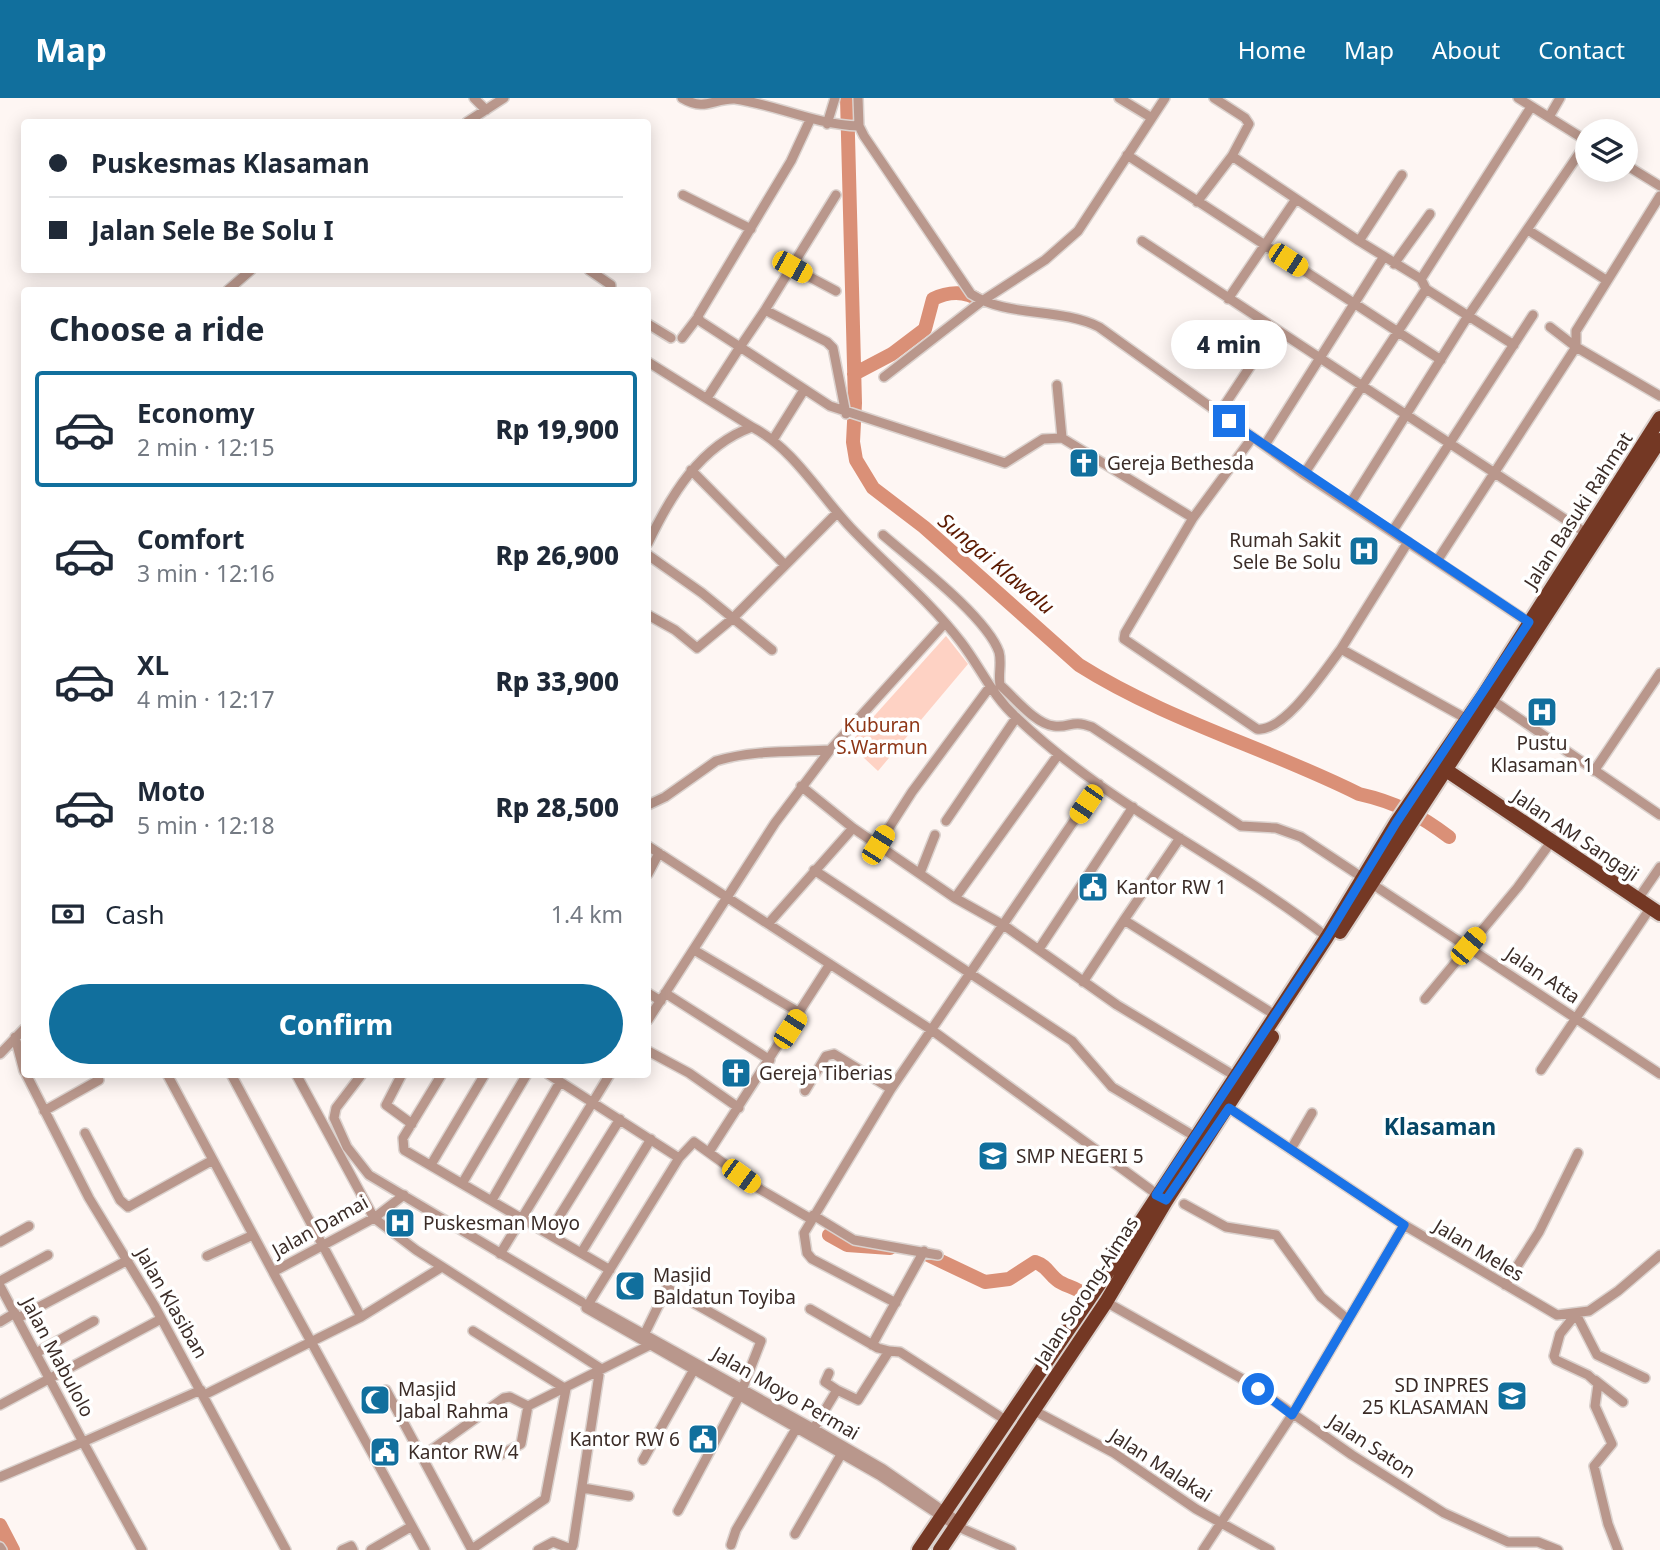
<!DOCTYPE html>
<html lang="en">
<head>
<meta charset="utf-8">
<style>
	body { margin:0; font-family:"Noto Sans",sans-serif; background:#f6f6f7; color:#1f2937; height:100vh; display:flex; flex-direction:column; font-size:26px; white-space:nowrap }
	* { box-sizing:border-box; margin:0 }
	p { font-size:23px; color:#747a83 }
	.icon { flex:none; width:38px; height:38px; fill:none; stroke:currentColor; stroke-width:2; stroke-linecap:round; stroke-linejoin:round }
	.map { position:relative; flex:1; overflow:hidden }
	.panel { position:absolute; left:21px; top:189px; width:630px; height:791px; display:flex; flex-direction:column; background:#fff; border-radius:7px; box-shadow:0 4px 18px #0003 }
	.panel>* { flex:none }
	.hud { position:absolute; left:21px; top:21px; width:630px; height:154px; border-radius:7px; box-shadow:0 4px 18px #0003; display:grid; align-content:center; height:154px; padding:0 28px; background:#fff }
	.tools { position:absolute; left:1575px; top:21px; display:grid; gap:14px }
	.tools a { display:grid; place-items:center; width:63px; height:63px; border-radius:50%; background:#fff; box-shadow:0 4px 18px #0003; font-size:35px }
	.end { position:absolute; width:32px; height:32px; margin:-16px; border:9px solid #1a73e8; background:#fff; box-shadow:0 0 0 4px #fff }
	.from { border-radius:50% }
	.bubble { position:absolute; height:49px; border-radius:24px; background:#fff; box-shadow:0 4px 18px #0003; font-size:23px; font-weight:800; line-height:49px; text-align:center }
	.car { position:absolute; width:21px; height:42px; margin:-21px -10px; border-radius:9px; box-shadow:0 0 5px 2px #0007; background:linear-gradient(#f5c518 24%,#345 0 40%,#f5c518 0 76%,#345 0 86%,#f5c518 0) }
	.hud b { display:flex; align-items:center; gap:24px; height:66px; font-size:26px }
	.hud b+b { border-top:2px solid #e0e1e3 }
	.hud i { width:18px; height:18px; background:#1f2937 }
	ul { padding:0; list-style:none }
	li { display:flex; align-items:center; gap:21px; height:116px; margin:0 14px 10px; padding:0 14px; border:4px solid transparent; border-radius:7px }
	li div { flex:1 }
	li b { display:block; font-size:26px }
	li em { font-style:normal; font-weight:800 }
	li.selected { border-color:#116f9d }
	li>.icon { width:63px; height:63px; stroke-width:1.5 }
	h2 { padding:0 28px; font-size:32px; line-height:84px }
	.pay { display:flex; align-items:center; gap:18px; height:77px; padding:0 28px; font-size:26px }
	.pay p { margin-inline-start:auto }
	.primary-button { display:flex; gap:14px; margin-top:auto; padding:14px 28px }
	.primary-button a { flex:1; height:80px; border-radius:42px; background:#116f9d; color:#fff; font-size:28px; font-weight:800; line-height:80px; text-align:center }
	header { display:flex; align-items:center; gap:42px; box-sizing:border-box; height:98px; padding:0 35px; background:#116f9d; color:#fff }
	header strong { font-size:33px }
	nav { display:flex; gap:38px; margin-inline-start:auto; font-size:24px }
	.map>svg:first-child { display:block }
</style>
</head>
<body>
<header>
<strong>Map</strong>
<nav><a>Home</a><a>Map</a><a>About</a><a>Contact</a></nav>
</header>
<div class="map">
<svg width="1660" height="1452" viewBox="0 0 1660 1452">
	<rect width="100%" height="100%" fill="#fef6f3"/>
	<path fill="#fed2c4" d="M946 538 968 566 878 673 849 646Z"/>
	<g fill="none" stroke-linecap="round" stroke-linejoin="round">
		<path stroke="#da9077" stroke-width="14" d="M847 0 855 305 853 344 856 362 873 390 924 429 1079 567C1166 622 1267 650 1359 696 1395 704 1420 717 1449 739
			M854 276 892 256 925 231 933 201C949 193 966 193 981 203
			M829 1137 847 1147 890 1150
			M924 1155 985 1184 1009 1181 1035 1164C1047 1168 1048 1175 1057 1182 1065 1189 1076 1188 1086 1198
			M0 1427 13 1452"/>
		<g stroke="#dbd2ce" stroke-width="12">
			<path id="minor" d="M474 0 486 12
				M682 0C706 14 713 0 735 1 778 7 812 26 859 28
				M858 0 859 28 864 38 971 196C1008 220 1059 209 1099 229L1304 376 1533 527
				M1119 0 1152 20
				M1518 0 1587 43
				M1549 19 1560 0
				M467 24 504 0
				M827 26 835 0
				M1127 57 1441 262
				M1232 58 1359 143
				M1626 67 1660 88
				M1402 77 1359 143 1421 181 1426 191 1514 247
				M683 97 751 131
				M1197 104 1232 58 1249 26 1245 20 1214 0
				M1528 132 1606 182
				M1142 143 1586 435
				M1394 166 1430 116
				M791 169 836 193
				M589 172 611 187V192
				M1421 181 1531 9
				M228 192 251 172
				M1228 201 1296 101
				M765 212 836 97
				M648 226 671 240
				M1550 229 1576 249 1660 298
				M682 240 698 219
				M648 264 752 329
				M884 279 982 203 1045 162 1078 133 1165 0
				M1057 287 1062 340
				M707 300 740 249 700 223 698 218 791 63 810 22
				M1220 314 1275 231
				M846 316 833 250 827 244 765 212 740 249 830 308 1005 365 1043 341 1062 340 1193 420
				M774 340 804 292
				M1252 340 1193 420 1125 535 1124 541 1257 631C1284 635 1325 572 1341 551
				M1265 347 1383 160
				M691 372 785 467
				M1304 376 1426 191
				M1350 406 1468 218 1587 44
				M1392 434 1533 217
				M883 437C913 463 986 518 999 554 1002 565 998 576 1000 587 1014 599 1035 626 1054 628 1071 630 1071 621 1092 629L1241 728 1276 730 1301 739 1660 976
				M1408 444 1341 551 1467 621
				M648 445C671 397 700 348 752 329 793 350 819 396 851 430 887 468 929 502 961 544 981 570 992 598 1017 620 1109 708 1227 761 1327 839
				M648 457 702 495 772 552
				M1437 463 1576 249V233L1660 98
				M648 517 675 532 697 550 732 521 837 415
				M1492 602 1660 717
				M1594 673 1660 575
				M801 688 853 730 955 800 1005 828 1117 907 1235 978
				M648 707 665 699 716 663C752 652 792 654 830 652L945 525
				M946 723 1016 620
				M1180 740 1124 822 1275 917
				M878 747 912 694 989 590
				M648 748 933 933 1162 1100
				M814 772 1072 943 1112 989 1194 1038
				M920 775 935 737
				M648 776 659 755
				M955 800 1058 657
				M1638 801 1660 769
				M768 826 853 730
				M1039 851 1133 709
				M694 852 800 915
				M1083 884 1124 822
				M648 895 661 903
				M665 895 770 962
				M1425 901 1518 789 1551 744
				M648 922 775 725 830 652
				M15 939 24 973
				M648 953 689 975 739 1010
				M0 956 24 931
				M1541 972 1651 809
				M26 976 89 1100 154 1207 286 1452
				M167 976 273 1174
				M231 976 361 1219
				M296 976 374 1120 416 1152 600 1270 573 1447 571 1451 553 1444 538 1452
				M362 976 336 1010 334 1020 347 1049 369 1077 582 1204
				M402 976 386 1007 412 1026
				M442 976 403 1040 404 1052 610 1172
				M548 976 679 1060
				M805 993 826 958 834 956 891 991
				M1229 1010 1404 1127 1557 1217 1589 1213 1618 1193 1660 1157
				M44 1013 99 982
				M85 1035 120 1102 128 1109 213 1062
				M1291 1051 1312 1015
				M709 1054 830 866
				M432 1065 485 976
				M463 1084 527 976
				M404 1097 374 1120 273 1174 425 1452
				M492 1102 560 984
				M1184 1106 1226 1129 1276 1137 1321 1199 1346 1220
				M813 1117 854 1142 938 1157
				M549 1135 620 1021
				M0 1144 29 1128
				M581 1155 651 1041
				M500 1156 610 976
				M207 1158 253 1137
				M0 1183 48 1157
				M1505 1187 1539 1134 1578 1055
				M0 1188 83 1344 201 1292
				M1106 1204 1246 1283 1352 1357 1444 1415 1508 1444H1538L1558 1452
				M896 1205 812 1161 807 1155 804 1135 891 991 1099 686
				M595 1209 814 1331 883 1371 962 1426
				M586 1210 879 1377 956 1428 1011 1452
				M586 1210 679 1060 694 1044 758 1090 811 1121
				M810 1211 878 1250 889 1253 858 1302 837 1292 811 1335
				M1576 1216 1560 1236 1554 1258 1556 1262 1588 1277 1598 1286 1595 1308 1612 1346 1594 1368 1608 1426 1618 1452
				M1576 1216 1597 1257 1645 1280
				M18 1220 128 1162
				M0 1224 15 1215
				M645 1235 667 1190 761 1243 740 1297 678 1413
				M872 1247 924 1153
				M889 1253 900 1254 1007 1323
				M36 1255 94 1223
				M829 1275 825 1284 837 1292
				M1595 1282 1623 1304
				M386 1292 472 1452
				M204 1297 361 1219 442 1169
				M0 1307 161 1221
				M1033 1312 1114 1355 1196 1411 1270 1452
				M492 1352 498 1358 521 1346 528 1308 654 1245
				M423 1358 504 1300 510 1299 528 1308
				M643 1362 697 1266
				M0 1379 83 1344 142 1452
				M583 1390 629 1398
				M795 1436 842 1355
				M731 1447 736 1432 800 1324
				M0 1449 2 1452
				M472 1451 545 1401 566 1291 473 1233
				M342 1452 351 1448 353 1452
				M371 1452 412 1428
				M1203 1452 1292 1317 1404 1127"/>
		</g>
		<g stroke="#dbd2ce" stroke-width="18">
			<path id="trunk" d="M1440 668 1660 816
				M1340 834 1660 342
				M919 1452 1123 1151 1327 839 1396 725 1483 598 1660 320
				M940 1452 1106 1204 1166 1103 1272 939"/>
		</g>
		<use href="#minor" stroke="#b9978c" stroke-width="9"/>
		<use href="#trunk" stroke="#743824" stroke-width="14"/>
	</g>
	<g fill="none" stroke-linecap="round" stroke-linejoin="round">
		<path stroke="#1a73e8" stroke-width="9" d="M1229 323 1529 524 1396 725 1327 839 1156 1097 1166 1102 1229 1010 1404 1127 1292 1317 1258 1291"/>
	</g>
	<defs>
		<g id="church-square" transform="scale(1.575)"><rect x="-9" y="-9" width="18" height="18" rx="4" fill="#116f9d" stroke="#fff"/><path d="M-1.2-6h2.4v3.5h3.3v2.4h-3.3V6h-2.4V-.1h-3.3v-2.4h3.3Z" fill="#fff"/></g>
		<g id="hospital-square" transform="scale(1.575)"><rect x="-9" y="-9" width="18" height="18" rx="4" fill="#116f9d" stroke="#fff"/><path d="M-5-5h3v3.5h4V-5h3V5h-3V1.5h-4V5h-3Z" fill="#fff"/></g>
		<g id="civic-square" transform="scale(1.575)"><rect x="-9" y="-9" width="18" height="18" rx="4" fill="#116f9d" stroke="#fff"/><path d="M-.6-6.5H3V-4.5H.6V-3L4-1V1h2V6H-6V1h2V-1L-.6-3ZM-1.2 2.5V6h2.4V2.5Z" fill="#fff"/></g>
		<g id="school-square" transform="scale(1.575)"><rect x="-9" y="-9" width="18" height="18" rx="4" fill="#116f9d" stroke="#fff"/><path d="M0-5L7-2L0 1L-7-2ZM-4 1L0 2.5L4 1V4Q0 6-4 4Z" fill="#fff"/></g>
		<g id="mosque-square" transform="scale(1.575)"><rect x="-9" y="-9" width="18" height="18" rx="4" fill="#116f9d" stroke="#fff"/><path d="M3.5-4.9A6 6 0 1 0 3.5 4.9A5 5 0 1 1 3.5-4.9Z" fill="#fff"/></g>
	</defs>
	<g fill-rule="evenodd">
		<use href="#church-square" x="1084" y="365"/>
		<use href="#hospital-square" x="1364" y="453"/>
		<use href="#hospital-square" x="1542" y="614"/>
		<use href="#civic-square" x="1093" y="789"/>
		<use href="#church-square" x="736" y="975"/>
		<use href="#school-square" x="993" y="1058"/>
		<use href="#hospital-square" x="400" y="1125"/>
		<use href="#mosque-square" x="630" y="1188"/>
		<use href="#school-square" x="1512" y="1298"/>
		<use href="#mosque-square" x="375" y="1302"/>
		<use href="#civic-square" x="703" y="1341"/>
		<use href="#civic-square" x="385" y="1354"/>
	</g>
	<g text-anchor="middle" stroke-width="7" stroke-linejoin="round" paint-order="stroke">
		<g font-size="19" fill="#3b2c27" stroke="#fff" text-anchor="start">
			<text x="1107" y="372">Gereja Bethesda</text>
			<text x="1341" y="449" text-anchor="end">Rumah Sakit<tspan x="1341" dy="22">Sele Be Solu</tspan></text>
			<text x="1542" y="652" text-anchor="middle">Pustu<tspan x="1542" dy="22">Klasaman 1</tspan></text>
			<text x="1116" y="796">Kantor RW 1</text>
			<text x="759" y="982">Gereja Tiberias</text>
			<text x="1016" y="1065">SMP NEGERI 5</text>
			<text x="423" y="1132">Puskesman Moyo</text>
			<text x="653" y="1184">Masjid<tspan x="653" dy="22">Baldatun Toyiba</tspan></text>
			<text x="1489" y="1294" text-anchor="end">SD INPRES<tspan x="1489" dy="22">25 KLASAMAN</tspan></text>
			<text x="398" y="1298">Masjid<tspan x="398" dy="22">Jabal Rahma</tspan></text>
			<text x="680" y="1348" text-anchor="end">Kantor RW 6</text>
			<text x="408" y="1361">Kantor RW 4</text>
		</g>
		<g font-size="19" fill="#3b2c27" stroke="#fff">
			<text transform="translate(1578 412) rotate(-57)" y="7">Jalan Basuki Rahmat</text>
			<text transform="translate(1576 737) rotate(34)" y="7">Jalan AM Sangaji</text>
			<text transform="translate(1543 877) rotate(34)" y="7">Jalan Atta</text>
			<text transform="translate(320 1128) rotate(-29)" y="7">Jalan Damai</text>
			<text transform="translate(1479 1152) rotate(31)" y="7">Jalan Meles</text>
			<text transform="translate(1086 1193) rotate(-57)" y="7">Jalan Sorong-Aimas</text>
			<text transform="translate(172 1205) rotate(60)" y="7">Jalan Klasiban</text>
			<text transform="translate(58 1259) rotate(62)" y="7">Jalan Mabulolo</text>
			<text transform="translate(786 1295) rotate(30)" y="7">Jalan Moyo Permai</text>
			<text transform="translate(1372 1348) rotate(33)" y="7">Jalan Saton</text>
			<text transform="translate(1161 1367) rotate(33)" y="7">Jalan Malakai</text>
		</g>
		<g font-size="19" fill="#8e3616" stroke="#fff">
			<text x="882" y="634">Kuburan<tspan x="882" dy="22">S.Warmun</tspan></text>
		</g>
		<g font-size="21" font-style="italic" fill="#5b1900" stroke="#fff">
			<text transform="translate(996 466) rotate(40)" y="7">Sungai Klawalu</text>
		</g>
		<g font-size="23" font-weight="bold" fill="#064767" stroke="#fff">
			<text x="1440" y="1037">Klasaman</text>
		</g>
	</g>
</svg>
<div class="tools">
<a><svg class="icon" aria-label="layers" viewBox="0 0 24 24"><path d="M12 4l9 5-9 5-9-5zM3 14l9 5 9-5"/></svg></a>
</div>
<i class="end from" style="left:1258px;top:1291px"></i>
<i class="end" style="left:1229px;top:323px"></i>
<div class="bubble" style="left:1171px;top:222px;width:116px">4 min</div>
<i class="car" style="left:1288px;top:162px;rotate:123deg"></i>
<i class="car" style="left:792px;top:169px;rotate:119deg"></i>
<i class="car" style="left:1086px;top:706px;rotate:214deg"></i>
<i class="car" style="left:878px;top:747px;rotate:32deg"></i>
<i class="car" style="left:1468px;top:848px;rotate:40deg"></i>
<i class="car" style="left:790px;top:931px;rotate:33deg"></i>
<i class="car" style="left:741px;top:1078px;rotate:126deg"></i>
<div class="hud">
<b><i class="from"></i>Puskesmas Klasaman</b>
<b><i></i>Jalan Sele Be Solu I</b>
</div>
<section class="panel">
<h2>Choose a ride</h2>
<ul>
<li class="selected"><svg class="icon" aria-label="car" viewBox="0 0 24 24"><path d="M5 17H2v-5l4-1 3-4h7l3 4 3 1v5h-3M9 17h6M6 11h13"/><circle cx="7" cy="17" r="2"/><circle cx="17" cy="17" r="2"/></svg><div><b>Economy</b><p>2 min · 12:15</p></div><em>Rp 19,900</em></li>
<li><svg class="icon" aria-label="car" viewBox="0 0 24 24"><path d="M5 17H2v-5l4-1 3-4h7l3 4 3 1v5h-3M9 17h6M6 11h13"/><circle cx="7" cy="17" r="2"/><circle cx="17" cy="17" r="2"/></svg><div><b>Comfort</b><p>3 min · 12:16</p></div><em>Rp 26,900</em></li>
<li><svg class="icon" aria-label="car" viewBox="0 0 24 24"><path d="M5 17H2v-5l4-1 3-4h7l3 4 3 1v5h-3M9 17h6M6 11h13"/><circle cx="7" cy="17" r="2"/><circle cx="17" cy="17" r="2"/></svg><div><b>XL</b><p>4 min · 12:17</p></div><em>Rp 33,900</em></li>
<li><svg class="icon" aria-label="car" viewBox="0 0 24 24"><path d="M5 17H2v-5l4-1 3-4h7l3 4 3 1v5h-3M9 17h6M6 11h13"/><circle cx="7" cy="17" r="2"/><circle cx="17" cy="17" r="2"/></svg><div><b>Moto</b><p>5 min · 12:18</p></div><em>Rp 28,500</em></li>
</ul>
<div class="pay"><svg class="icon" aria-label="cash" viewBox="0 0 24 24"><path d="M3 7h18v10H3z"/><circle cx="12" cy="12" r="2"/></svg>Cash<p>1.4 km</p></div>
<div class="primary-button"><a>Confirm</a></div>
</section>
</div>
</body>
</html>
